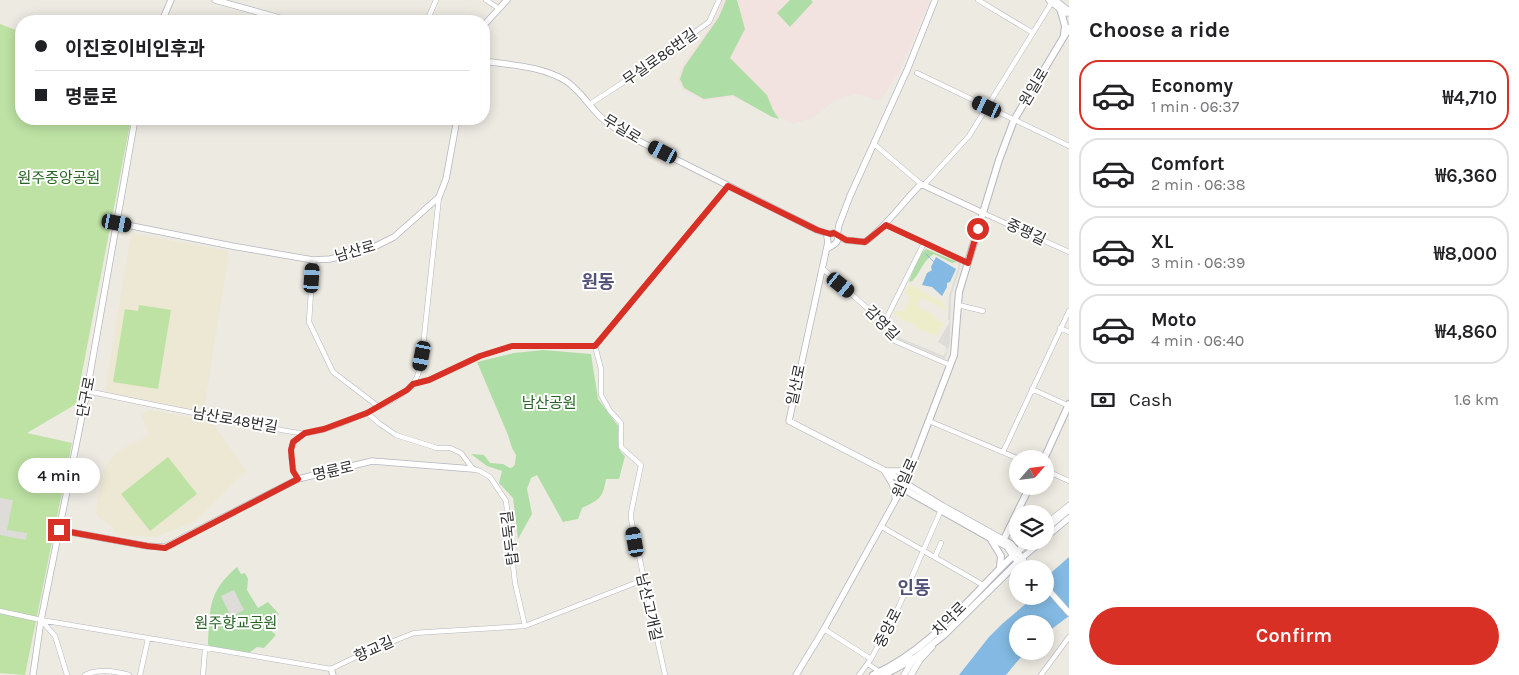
<!DOCTYPE html>
<html lang="en">
<head>
<meta charset="utf-8">
<style>
	body { margin:0; font-family:Karla,"Noto Sans KR",sans-serif; background:#f2f2f2; color:#202124; height:100vh; display:flex; flex-direction:column; font-size:19px; white-space:nowrap }
	* { box-sizing:border-box; margin:0 }
	p { font-size:16px; color:#757577 }
	.icon { flex:none; width:28px; height:28px; fill:none; stroke:currentColor; stroke-width:2; stroke-linecap:round; stroke-linejoin:round }
	.map { position:relative; flex:1; overflow:hidden }
	.details { display:flex; flex-direction:column; background:#fff; width:450px }
	.details>* { flex:none }
	.top-card { position:absolute; left:15px; top:15px; width:475px; height:110px; border-radius:20px; box-shadow:0 2px 12px #0003; display:grid; align-content:center; height:110px; padding:0 20px; background:#fff }
	.needle { width:32px; rotate:62deg }
	.tools { position:absolute; left:1009px; top:450px; display:grid; gap:10px }
	.tools a { display:grid; place-items:center; width:45px; height:45px; border-radius:50%; background:#fff; box-shadow:0 2px 12px #0003; font-size:25px }
	.end { position:absolute; width:22px; height:22px; margin:-11px; border:6px solid #d93025; background:#fff; box-shadow:0 0 0 2px #fff }
	.from { border-radius:50% }
	.bubble { position:absolute; height:35px; border-radius:18px; background:#fff; box-shadow:0 2px 12px #0003; font-size:16px; font-weight:600; line-height:35px; text-align:center }
	.car { position:absolute; width:15px; height:30px; margin:-15px -8px; border-radius:6px; box-shadow:0 0 4px 1px #0007; background:linear-gradient(#222 24%,#8ab4d8 0 40%,#222 0 76%,#8ab4d8 0 86%,#222 0) }
	.top-card b { display:flex; align-items:center; gap:18px; height:48px; font-size:19px }
	.top-card b+b { border-top:1px solid #e0e0e0 }
	.top-card i { width:12px; height:12px; background:#202124 }
	ul { padding:0; list-style:none }
	li { display:flex; align-items:center; gap:15px; height:70px; margin:0 10px 8px; padding:0 10px; border:2px solid #e0e0e0; border-radius:20px }
	li div { flex:1 }
	li b { display:block; font-size:19px }
	li em { font-style:normal; font-weight:600 }
	li.current { border-color:#d93025 }
	li>.icon { width:45px; height:45px; stroke-width:1.5 }
	h2 { padding:0 20px; font-size:22px; line-height:60px }
	.pay { display:flex; align-items:center; gap:12px; height:55px; padding:0 20px; font-size:19px }
	.pay p { margin-inline-start:auto }
	.button { display:flex; gap:10px; margin-top:auto; padding:10px 20px }
	.button a { flex:1; height:58px; border-radius:30px; background:#d93025; color:#fff; font-size:20px; font-weight:600; line-height:58px; text-align:center }
	main { display:flex; flex:1; min-height:0 }
	.map>svg:first-child { display:block }
</style>
</head>
<body>
<main>
<div class="map">
<svg width="1069" height="675" viewBox="0 0 1069 675">
	<rect width="100%" height="100%" fill="#edeae2"/>
	<path fill="#ece8d4" d="M131 233 227 251 229 254 204 409 201 412 105 392Z
		M150 410 211 421 246 471 195 521 156 537 117 535 110 524 98 517 96 511 101 477 105 468 116 452 144 438 149 434 141 415Z"/>
	<path fill="#f2e3e1" d="M722 0H930L899 72 881 99 876 100 856 93 834 101 813 118 792 124 774 114 733 97 705 101 682 90 678 79 682 65 717 17Z"/>
	<path fill="#afdda6" d="M726 0H737L745 29 730 58 767 95 773 110 779 119 772 117 733 95 704 99 684 88 680 79 684 67 719 17Z
		M790 0H811L813 2 790 27 777 13Z
		M926 249 957 262 952 263 934 254C921 262 922 272 911 282L909 281C914 271 918 255 926 249Z
		M543 350 591 354 598 399 619 427C618 437 616 449 625 456L619 479H606C603 498 599 500 582 508L578 519 563 522 537 475 531 478 527 489 532 514 518 539 513 498 499 483 502 471 487 466 471 454 484 455 490 463 503 464 510 468 513 467 515 464 516 455 512 448 508 435 477 362 514 353Z
		M237 567 241 574 245 573 248 579 247 590 258 608 268 602 279 614 267 627 276 635 264 648 257 647 249 653 210 647 208 644C210 608 208 592 237 567Z"/>
	<path fill="#ededca" d="M910 284 933 298 934 297 943 302V305L946 307V310L921 297 917 304 918 307 932 314 938 322H944L937 335 935 336 917 328 912 322H907L894 314 897 310 903 313 910 298 905 292Z"/>
	<path fill="#bde2a3" d="M0 24 21 32V119H131L76 404 27 433 72 443 25 675 0 673Z
		M139 305 171 310 158 389 113 382 125 309 138 311Z
		M168 457 197 494 150 531 121 494Z"/>
	<path fill="#dedcd8" d="M925 245 958 261 961 264 951 296 950 343 945 359 898 339 887 322 905 285 888 322 900 338 944 356 947 350 946 347 938 342 950 321 948 320 949 296 959 265 957 262 926 247 923 249Z
		M0 498 13 500 7 530 27 533 26 540 0 535Z
		M234 590 244 610 231 617 221 596Z"/>
	<path fill="#83b9e2" d="M936 257 956 269 950 282 947 283V287L942 296 932 287 922 285 927 273 932 270 931 267Z
		M1069 557V616L1045 634V624H1018V651H1026L1006 675H959L989 637 1002 624 1035 596H1045V578Z"/>
	<g fill="none" stroke-linecap="round" stroke-linejoin="round">
		<path stroke="#83b9e2" stroke-width="1" d="M926 254 934 262"/>
		<g stroke="#b5b6c0" stroke-width="5.5">
			<path id="minor" d="M486 0 498 8
				M978 0 1033 33
				M427 21 436 0
				M917 73 1069 146
				M590 104 639 72 709 22 719 0
				M874 144 921 184
				M924 185 969 136 1052 2
				M983 213 1069 252
				M886 225 968 263
				M313 260 309 322 333 372 379 407
				M822 268 884 323 895 341 950 365
				M958 305 983 311
				M884 323 924 243
				M1060 328 1069 332
				M595 346 601 369V395L610 411 621 423V447L641 465 631 513V519L665 675
				M595 346 728 186
				M413 384 429 380 480 356 512 346H595
				M1032 389 1069 406
				M87 391C143 403 198 414 254 424 268 427 294 434 307 433 329 431 398 402 412 385 419 377 420 366 422 356L439 197
				M367 413 380 424 396 435 437 448H450L461 453 473 469 480 471 490 477 506 501 515 583 525 626
				M929 421 1019 459
				M1003 452 1069 311
				M1045 470 1069 481
				M298 479C293 471 288 452 293 444 295 439 301 436 305 433
				M1045 524 1069 505
				M882 527 983 585
				M1018 551 1024 541
				M935 557 941 543
				M0 611 41 620 331 669 366 652 414 633 525 626 643 580
				M41 620 55 636 67 675
				M824 629 871 659
				M868 664 880 672
				M85 675C98 669 115 671 129 675
				M140 675 148 639
				M203 675 205 649
				M859 675 871 659 899 606 941 510
				M1041 675 1069 637"/>
		</g>
		<g stroke="#b5b6c0" stroke-width="7">
			<path id="tertiary" d="M215 0 290 21
				M1049 0 1065 13H1069
				M1055 0 1069 11
				M162 21 171 0
				M484 25 507 0
				M484 61C510 65 542 66 566 81 577 88 586 101 595 111 601 119 611 125 619 131L817 230 829 234 834 233 846 240 865 242C887 226 902 203 921 184L983 213
				M117 223 232 246 313 260 330 259 370 249 394 237 439 197 446 179 457 119
				M829 234 827 237 828 242 789 421 884 470 943 506 1004 540
				M837 235 839 225 850 196 908 68 935 0
				M827 249C832 245 840 244 837 235
				M888 471H903L910 468
				M885 472C890 480 896 488 895 498
				M59 530 147 546 165 547 298 479 372 461 473 469
				M1045 530 1069 510
				M990 538 1006 546 1019 564 1026 566
				M1045 538 1069 518
				M1017 552 1031 541
				M1029 569 1022 558 1042 541
				M1045 586 1069 613
				M331 669 333 675
				M33 675 41 620 87 391 135 119
				M796 675 824 629 905 483
				M904 675 914 659
				M911 675 920 660 932 647"/>
		</g>
		<g stroke="#b5b6c0" stroke-width="8">
			<path id="secondary" d="M1060 8 1065 26 1064 34
				M1044 459 1069 404
				M1002 543 1030 486
				M1000 567 1001 556 990 538 907 491 905 483 954 355 959 292 999 160 1014 120 1069 28
				M873 675C932 649 971 595 1017 552
				M884 675 915 658 944 635 1022 558 1011 544 1004 540"/>
		</g>
		<use href="#minor" stroke="#fff" stroke-width="4.5"/>
		<use href="#tertiary" stroke="#fff" stroke-width="5.5"/>
		<use href="#secondary" stroke="#fff" stroke-width="6"/>
	</g>
	<g fill="none" stroke-linecap="round" stroke-linejoin="round">
		<path stroke="#d93025" stroke-width="6" d="M59 530 147 546 165 548 298 479 293 471 291 450 293 442 305 433 324 429 367 413 407 390 413 384 429 380 480 356 512 346H595L728 186 817 230 830 234 834 233 846 240 865 242 886 225 968 263 978 229"/>
	</g>
	<g text-anchor="middle" stroke-width="4" stroke-linejoin="round" paint-order="stroke">
		<g font-size="15" fill="#2e2e2e" stroke="#fff">
			<text transform="translate(660 57) rotate(-35)" y="5">무실로86번길</text>
			<text transform="translate(1034 87) rotate(-59)" y="5">원일로</text>
			<text transform="translate(622 129) rotate(31)" y="5">무실로</text>
			<text transform="translate(1026 232) rotate(25)" y="5">중평길</text>
			<text transform="translate(355 251) rotate(-16)" y="5">남산로</text>
			<text transform="translate(882 323) rotate(46)" y="5">감영길</text>
			<text transform="translate(796 385) rotate(-78)" y="5">일산로</text>
			<text transform="translate(86 397) rotate(-79)" y="5">단구로</text>
			<text transform="translate(235 420) rotate(10)" y="5">남산로48번길</text>
			<text transform="translate(333 471) rotate(-13)" y="5">명륜로</text>
			<text transform="translate(905 478) rotate(-66)" y="5">원일로</text>
			<text transform="translate(510 538) rotate(-97)" y="5">탑두둑길</text>
			<text transform="translate(649 607) rotate(77)" y="5">남산고개길</text>
			<text transform="translate(949 619) rotate(-45)" y="5">치악로</text>
			<text transform="translate(888 628) rotate(-63)" y="5">중앙로</text>
			<text transform="translate(374 649) rotate(-24)" y="5">향교길</text>
		</g>
		<g font-size="15" fill="#276424" stroke="#fff">
			<text x="59" y="183">원주중앙공원</text>
			<text x="549" y="408">남산공원</text>
			<text x="236" y="628">원주향교공원</text>
		</g>
		<g font-size="18" font-weight="bold" fill="#53537a" stroke="#fff">
			<text x="598" y="288">원동</text>
			<text x="914" y="594">인동</text>
		</g>
	</g>
</svg>
<div class="tools">
<a><svg class="needle" viewBox="-14 -14 28 28"><path d="M0-13l5 13h-10z" fill="#e53935"/><path d="M0 13l5-13h-10z" fill="#757577"/></svg></a>
<a><svg class="icon" aria-label="layers" viewBox="0 0 24 24"><path d="M12 4l9 5-9 5-9-5zM3 14l9 5 9-5"/></svg></a>
<a>+</a>
<a>−</a>
</div>
<i class="end from" style="left:978px;top:229px"></i>
<i class="end" style="left:59px;top:530px"></i>
<div class="bubble" style="left:18px;top:458px;width:82px">4 min</div>
<i class="car" style="left:987px;top:107px;rotate:295deg"></i>
<i class="car" style="left:663px;top:152px;rotate:297deg"></i>
<i class="car" style="left:117px;top:223px;rotate:101deg"></i>
<i class="car" style="left:312px;top:278px;rotate:4deg"></i>
<i class="car" style="left:841px;top:285px;rotate:129deg"></i>
<i class="car" style="left:422px;top:356px;rotate:191deg"></i>
<i class="car" style="left:635px;top:542px;rotate:350deg"></i>
<div class="top-card">
<b><i class="from"></i>이진호이비인후과</b>
<b><i></i>명륜로</b>
</div>
</div>
<section class="details">
<h2>Choose a ride</h2>
<ul>
<li class="current"><svg class="icon" aria-label="car" viewBox="0 0 24 24"><path d="M5 17H2v-5l4-1 3-4h7l3 4 3 1v5h-3M9 17h6M6 11h13"/><circle cx="7" cy="17" r="2"/><circle cx="17" cy="17" r="2"/></svg><div><b>Economy</b><p>1 min · 06:37</p></div><em>₩4,710</em></li>
<li><svg class="icon" aria-label="car" viewBox="0 0 24 24"><path d="M5 17H2v-5l4-1 3-4h7l3 4 3 1v5h-3M9 17h6M6 11h13"/><circle cx="7" cy="17" r="2"/><circle cx="17" cy="17" r="2"/></svg><div><b>Comfort</b><p>2 min · 06:38</p></div><em>₩6,360</em></li>
<li><svg class="icon" aria-label="car" viewBox="0 0 24 24"><path d="M5 17H2v-5l4-1 3-4h7l3 4 3 1v5h-3M9 17h6M6 11h13"/><circle cx="7" cy="17" r="2"/><circle cx="17" cy="17" r="2"/></svg><div><b>XL</b><p>3 min · 06:39</p></div><em>₩8,000</em></li>
<li><svg class="icon" aria-label="car" viewBox="0 0 24 24"><path d="M5 17H2v-5l4-1 3-4h7l3 4 3 1v5h-3M9 17h6M6 11h13"/><circle cx="7" cy="17" r="2"/><circle cx="17" cy="17" r="2"/></svg><div><b>Moto</b><p>4 min · 06:40</p></div><em>₩4,860</em></li>
</ul>
<div class="pay"><svg class="icon" aria-label="cash" viewBox="0 0 24 24"><path d="M3 7h18v10H3z"/><circle cx="12" cy="12" r="2"/></svg>Cash<p>1.6 km</p></div>
<div class="button"><a>Confirm</a></div>
</section>
</main>
</body>
</html>
